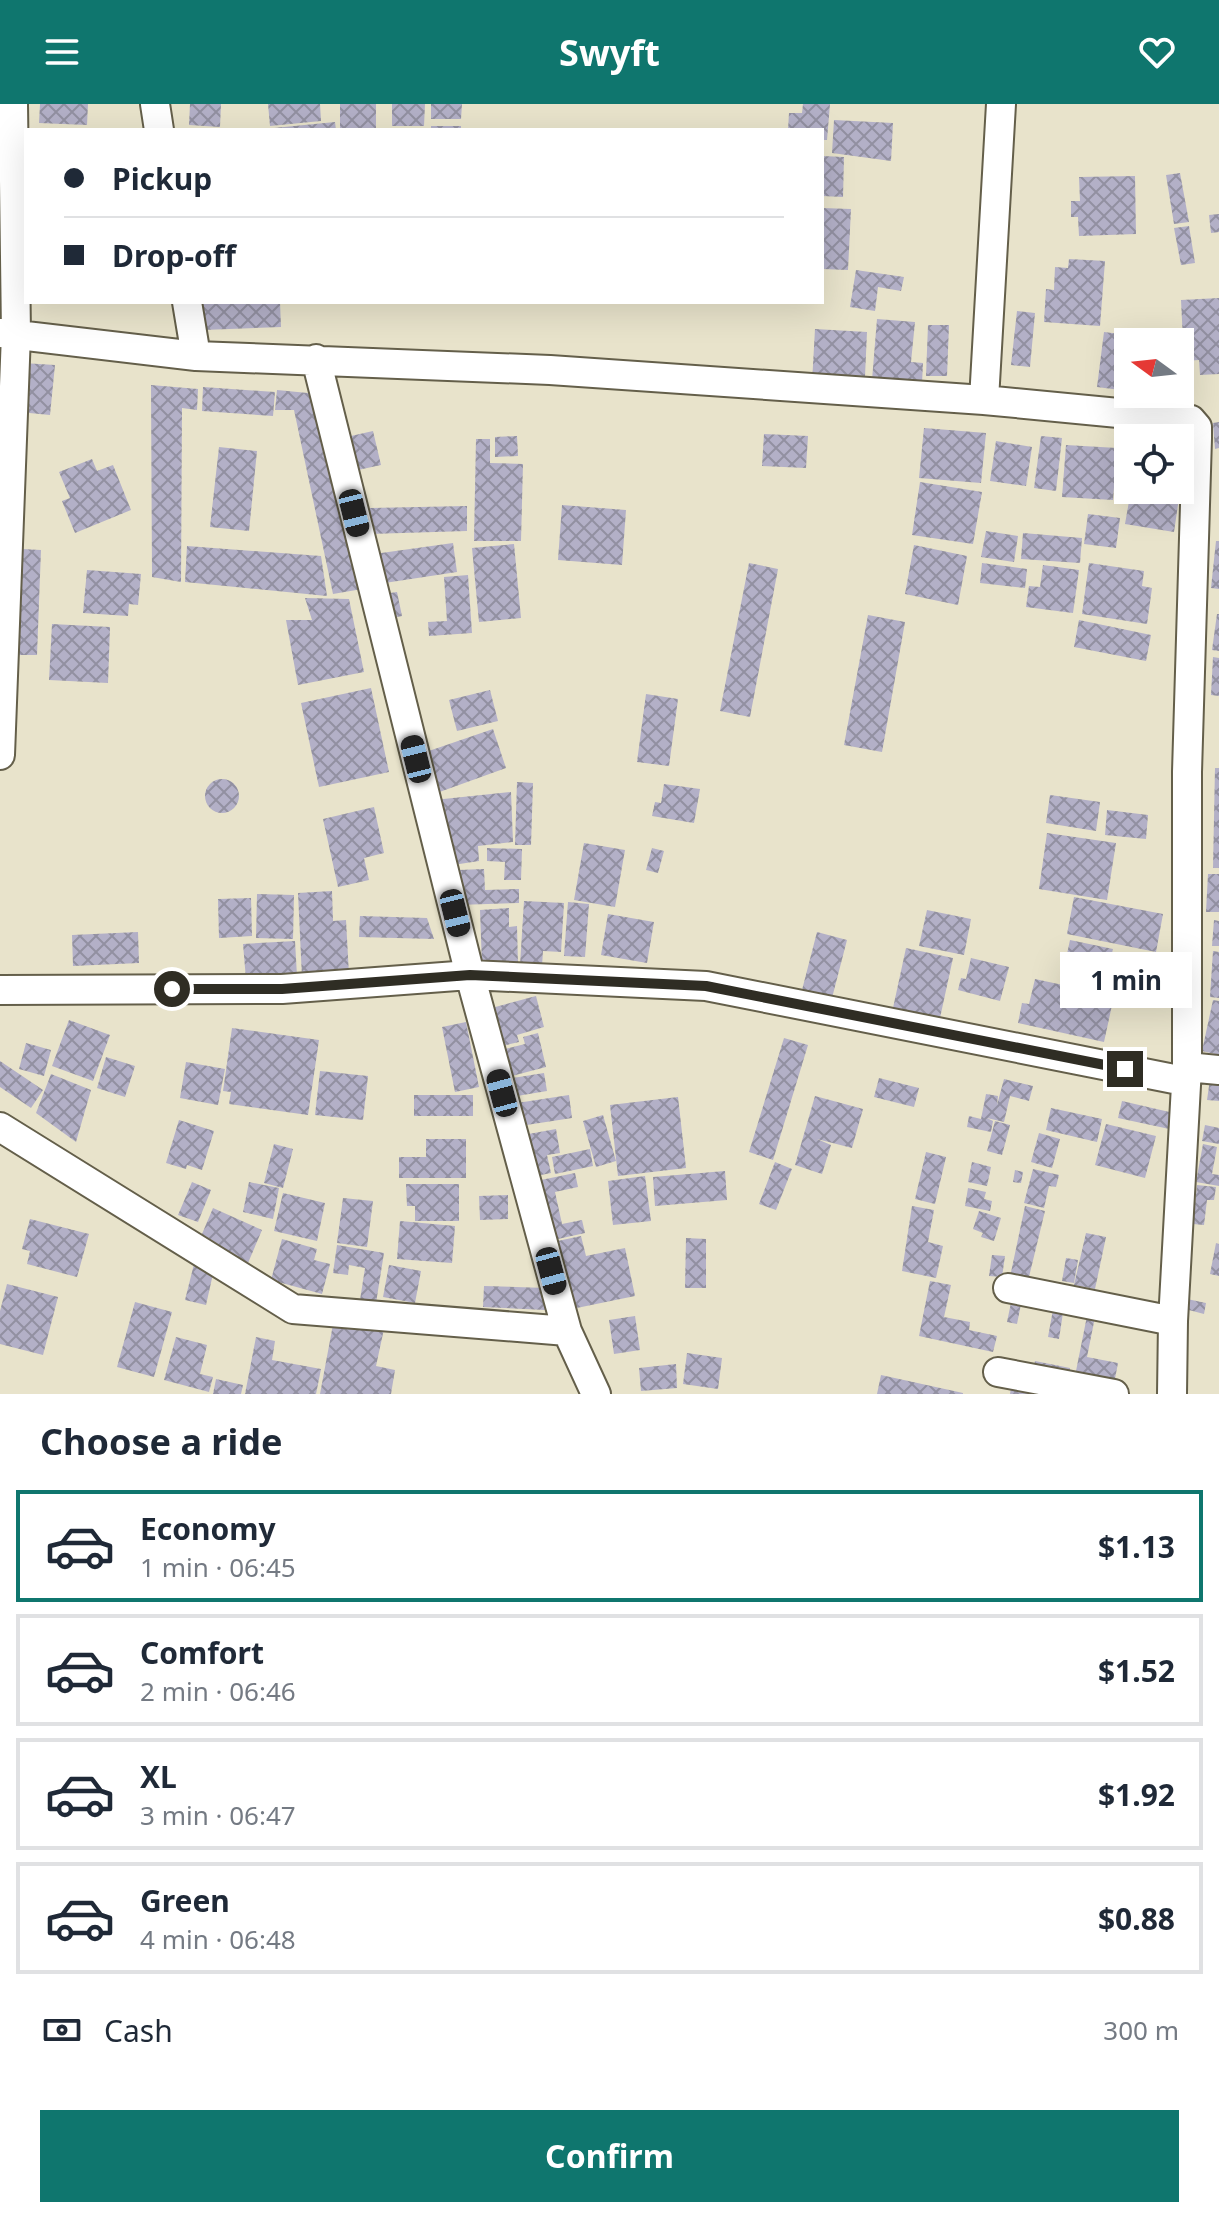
<!DOCTYPE html>
<html lang="en">
<head>
<meta charset="utf-8">
<style>
	body { margin:0; font-family:"Noto Sans",sans-serif; background:#f6f6f7; color:#1f2937; height:100vh; display:flex; flex-direction:column; font-size:30px; white-space:nowrap }
	* { box-sizing:border-box; margin:0 }
	p { font-size:26px; color:#747a83 }
	.icon { flex:none; width:44px; height:44px; fill:none; stroke:currentColor; stroke-width:2; stroke-linecap:round; stroke-linejoin:round }
	.map { position:relative; height:1290px; overflow:hidden }
	.details { display:flex; flex-direction:column; background:#fff; flex:1 }
	.details>* { flex:none }
	.hud { position:absolute; left:24px; top:24px; width:800px; height:176px; border-radius:0px; box-shadow:0 8px 32px #0002; display:grid; align-content:center; height:176px; padding:0 40px; background:#fff }
	.needle { width:52px; rotate:285deg }
	.buttons { position:absolute; left:1114px; top:224px; display:grid; gap:16px }
	.buttons a { display:grid; place-items:center; width:80px; height:80px; border-radius:0px; background:#fff; box-shadow:0 8px 32px #0002; font-size:40px }
	.end { position:absolute; width:36px; height:36px; margin:-18px; border:10px solid #2f2d24; background:#fff; box-shadow:0 0 0 4px #fff }
	.from { border-radius:50% }
	.bubble { position:absolute; height:56px; border-radius:0px; background:#fff; box-shadow:0 8px 32px #0002; font-size:26px; font-weight:700; line-height:56px; text-align:center }
	.car { position:absolute; width:24px; height:48px; margin:-24px -12px; border-radius:10px; box-shadow:0 0 6px 2px #0007; background:linear-gradient(#222 24%,#8ab4d8 0 40%,#222 0 76%,#8ab4d8 0 86%,#222 0) }
	.hud b { display:flex; align-items:center; gap:28px; height:76px; font-size:30px }
	.hud b+b { border-top:2px solid #e0e1e3 }
	.hud i { width:20px; height:20px; background:#1f2937 }
	ul { padding:0; list-style:none }
	li { display:flex; align-items:center; gap:24px; height:112px; margin:0 16px 12px; padding:0 24px; border:4px solid #e0e1e3; border-radius:0px }
	li div { flex:1 }
	li b { display:block; font-size:30px }
	li em { font-style:normal; font-weight:700 }
	li.on { border-color:#0f766e }
	li>.icon { width:72px; height:72px; stroke-width:1.5 }
	h2 { padding:0 40px; font-size:36px; line-height:96px }
	.pay { display:flex; align-items:center; gap:20px; height:88px; padding:0 40px; font-size:30px }
	.pay p { margin-inline-start:auto }
	.cta { display:flex; gap:16px; margin-top:auto; padding:16px 40px }
	.cta a { flex:1; height:92px; border-radius:0px; background:#0f766e; color:#fff; font-size:32px; font-weight:700; line-height:92px; text-align:center }
	header { display:flex; justify-content:space-between; align-items:center; height:104px; padding:0 40px; background:#0f766e; color:#fff; font-size:36px; font-weight:700 }
	.map>svg:first-child { display:block }
</style>
</head>
<body>
<header><svg class="icon" aria-label="menu" viewBox="0 0 24 24"><path d="M4 6h16M4 12h16M4 18h16"/></svg>Swyft<svg class="icon" aria-label="heart" viewBox="0 0 24 24"><path d="M12 20l-8-8c-3-5 5-10 8-4 3-6 11-1 8 4z"/></svg></header>
<div class="map">
<svg width="1219" height="1290" viewBox="0 0 1219 1290">
	<defs>
		<pattern id="building-cross-hatch" width="8" height="8" patternUnits="userSpaceOnUse" patternTransform="scale(2)"><rect width="8" height="8" fill="#b3b0c7"/><path d="M0 0l8 8M0 8l8-8" fill="none" stroke="#9290a1"/></pattern>
	</defs>
	<rect width="100%" height="100%" fill="#e8e3cb"/>
	<path fill="url(#building-cross-hatch)" d="M40 0H88L87 21 39 19Z
		M190 0H221L220 23 189 21Z
		M268 0H320L321 17 270 22Z
		M340 0H376V26H340Z
		M392 0H425L424 22H392Z
		M431 0H462L461 15H431Z
		M803 0H830L827 36H822V26H788L789 9H802Z
		M834 16 893 19 891 57 832 49Z
		M335 18 336 26H274V24Z
		M431 22H461V26H431Z
		M822 52 844 53 843 93 822 92Z
		M1180 69 1189 118 1174 120 1166 71Z
		M1135 72 1136 130 1079 132 1078 113H1071V97H1080L1079 73Z
		M822 104 851 105 848 166 822 165Z
		M1219 110V128L1211 129 1209 111Z
		M1189 122 1195 159 1181 161 1174 124Z
		M1069 155 1105 157 1100 222 1044 218 1046 185 1054 186 1055 163 1068 164Z
		M856 166 904 173 901 187 878 183 875 207 850 203Z
		M1219 194V270L1200 271 1199 256 1184 257 1181 196Z
		M201 198H280L281 223 203 226Z
		M1017 207 1035 209 1030 263 1011 261Z
		M877 215 915 218 911 258 923 259 922 279 872 276Z
		M928 221H949L947 272H926Z
		M815 225 867 228 865 272 839 271 838 281 812 279Z
		M1104 228 1153 234 1152 238H1128V287L1097 283Z
		M23 259 55 261 50 311 19 308Z
		M151 281 198 285 197 306 182 304 181 478 152 473Z
		M203 283 275 288 273 312 202 307Z
		M277 286 318 290 362 485 333 490 294 306H275Z
		M1219 318V344L1215 345 1213 319Z
		M924 324 986 329 981 379 919 374Z
		M373 327 381 361 358 366 351 332Z
		M764 330 808 332 806 364 762 362Z
		M517 332 518 352 495 353V333Z
		M1041 332 1062 334 1056 387 1034 384Z
		M476 335H490V359L523 360 521 437H474Z
		M996 337 1032 343 1026 382 990 377Z
		M1066 341 1117 344 1113 396 1062 393Z
		M219 343 257 347 249 427 210 423Z
		M92 355 97 367 113 361 131 406 75 429 62 397 70 394 59 368Z
		M920 378 982 388 973 440 912 431Z
		M1131 386 1180 387 1174 428 1125 420Z
		M562 401 626 406 622 461 558 456Z
		M467 402V427L370 430V404Z
		M1088 410 1120 414 1116 444 1084 440Z
		M986 427 1018 432 1014 458 981 453Z
		M1023 429 1082 434 1080 459 1021 455Z
		M1216 437H1219V485L1211 484Z
		M453 439 457 468 378 480 374 450Z
		M514 440 521 514 479 518 472 444Z
		M914 441 967 452 958 501 905 490Z
		M187 442 321 452 327 492 185 478Z
		M22 445 41 446 37 551H18Z
		M749 459 778 465 750 613 720 607Z
		M982 459 1027 465 1025 484 980 479Z
		M1089 459 1144 467 1142 482 1152 484 1147 520 1082 510Z
		M1043 461 1079 466 1073 509 1026 503 1029 482 1040 483Z
		M87 466 141 470 138 501 129 500 128 512 83 509Z
		M468 471 472 529 429 532 428 518 447 517 444 473Z
		M397 488 402 512 387 515 383 490Z
		M305 494 349 495 364 568 298 581 286 516H312Z
		M1217 510H1219V547L1212 546Z
		M868 511 905 518 882 648 844 641Z
		M1079 516 1151 531 1146 557 1074 543Z
		M52 520 110 523 108 579 49 576Z
		M1213 553 1219 554V592L1211 591Z
		M371 584 389 668 319 683 301 599Z
		M490 586 498 617 457 627 449 596Z
		M646 590 678 595 669 662 637 658Z
		M493 625 506 664 434 690 420 650Z
		M1215 664H1219V764H1213Z
		M205 692a17 17 0 1 1 34 0a17 17 0 1 1-34 0Z
		M517 678 533 679 531 741H515Z
		M664 680 700 685 694 719 652 712 655 698 661 699Z
		M511 688 513 738 478 742 479 757 453 761 434 696Z
		M1050 691 1100 698 1096 727 1046 719Z
		M374 703 384 749 364 754 369 776 338 783 323 715Z
		M1107 706 1148 711 1146 735 1105 731Z
		M1047 729 1116 739 1107 796 1039 785Z
		M584 739 625 746 615 803 574 796Z
		M487 744 522 745 521 776H504L505 758 487 757Z
		M652 744 664 747 658 769 646 766Z
		M484 765 485 786 519 785V799L458 801V766Z
		M1208 770H1219V808H1206Z
		M332 787 333 817 346 816 349 871 302 874 298 789Z
		M257 790 294 791 293 835 256 834Z
		M1074 793 1163 810 1156 848 1067 830Z
		M251 794 252 832 219 834 218 795Z
		M524 797 564 799 561 848 543 847 542 862 520 861Z
		M568 798 589 800 585 853 564 852Z
		M509 804V823L517 822 518 861 482 862 480 806Z
		M927 806 971 815 964 851 919 842Z
		M608 810 654 818 647 859 601 851Z
		M360 812 427 814 434 835 359 833Z
		M1214 816 1219 817V842H1212Z
		M138 828 139 859 73 862 72 831Z
		M817 828 847 836 832 894 802 886Z
		M1070 836 1113 845 1110 857 1119 859 1117 869 1108 867 1105 883 1062 873Z
		M295 837 297 872 246 875 243 840Z
		M906 844 953 854 940 914 893 904Z
		M1213 847 1219 848V894L1210 893Z
		M971 854 1009 863 1000 897 958 886 961 874 966 875Z
		M1035 875 1114 892 1104 938 1018 919 1022 899 1029 900Z
		M536 892 544 923 517 931 519 938 498 943 488 905Z
		M1213 896 1219 897V951L1202 947Z
		M69 916 110 931 93 977 52 962Z
		M466 918 479 983 455 988 442 923Z
		M232 924 319 936 308 1011 229 1000 231 988 223 987Z
		M538 929 546 963 504 974 497 947 525 940 523 933Z
		M784 934 808 941 773 1056 749 1048Z
		M26 939 51 946 44 972 19 965Z
		M106 953 135 962 125 993 97 984Z
		M0 957 43 986 31 1004 0 983Z
		M186 958 225 965 218 1001 180 994Z
		M320 967 368 972 363 1016 315 1011Z
		M544 969 547 987 511 993 507 975Z
		M51 970 91 986 76 1038 36 1009Z
		M879 974 919 984 914 1003 874 993Z
		M1004 975 1033 982 1029 997 1010 992 1004 1018 987 1014 993 1017 991 1028 967 1023 969 1012 981 1015 986 990 998 992 997 1001Z
		M1210 975 1219 976V997L1207 996Z
		M414 991H473V1012H414Z
		M569 991 572 1014 520 1022 517 999Z
		M815 992 863 1005 852 1044 817 1035 831 1041 822 1070 795 1061Z
		M678 993 686 1064 618 1072 610 1001Z
		M1122 997 1178 1010 1174 1026 1118 1014Z
		M1051 1004 1102 1015 1097 1038 1046 1026Z
		M603 1011 616 1057 596 1063 583 1017Z
		M179 1016 214 1027 202 1066 187 1061 186 1065 166 1059Z
		M995 1017 1010 1021 1002 1051 987 1047Z
		M1106 1020 1156 1032 1145 1074 1095 1061Z
		M1205 1021 1219 1024V1040L1202 1037Z
		M556 1025 560 1049 547 1051 551 1069 531 1073 523 1031Z
		M1039 1029 1060 1035 1052 1064 1031 1058Z
		M426 1035H466V1074H399V1053H426Z
		M274 1040 293 1045 283 1084 264 1079Z
		M1203 1040 1217 1043 1212 1070 1219 1071V1082L1196 1078Z
		M590 1045 593 1062 555 1070 552 1053Z
		M926 1048 946 1053 935 1100 915 1095Z
		M775 1058 792 1065 776 1106 759 1100Z
		M972 1058 991 1063 987 1082 968 1078Z
		M1033 1065 1059 1071 1056 1083 1049 1082 1044 1104 1024 1099Z
		M1015 1066 1023 1068 1021 1079 1013 1078Z
		M725 1067 727 1096 655 1102 653 1073Z
		M575 1069 578 1083 555 1088 562 1120 582 1116 585 1129 549 1137 536 1077Z
		M645 1072 651 1117 613 1121 608 1077Z
		M192 1078 211 1086 198 1118 178 1111Z
		M249 1078 279 1084 273 1115 243 1108Z
		M406 1080H459V1117H415V1102H407Z
		M1197 1081 1216 1083 1214 1096H1207L1204 1121 1193 1120Z
		M968 1084 986 1088 984 1095 992 1097 990 1107 965 1102Z
		M283 1089 325 1099 317 1137 274 1127Z
		M508 1091V1115L480 1116 479 1092Z
		M343 1094 373 1097 367 1143 337 1139Z
		M912 1102 934 1106 928 1138 943 1142 936 1174 902 1167Z
		M1025 1102 1045 1107 1028 1177 1010 1173Z
		M213 1104 262 1126 248 1159 202 1130Z
		M979 1107 1001 1114 994 1137 981 1133 983 1129 973 1125Z
		M30 1115 89 1130 77 1173 27 1160 30 1147 22 1145Z
		M400 1117 455 1122 452 1159 397 1155Z
		M1086 1129 1106 1133 1095 1185 1074 1181Z
		M581 1132 586 1152 625 1144 635 1192 567 1206 553 1138Z
		M686 1134 706 1135V1184H685Z
		M282 1135 317 1145 314 1156 330 1160 322 1190 271 1176Z
		M1216 1139 1219 1140V1172L1210 1170Z
		M337 1141 384 1149 376 1199 360 1196 365 1164 349 1161 348 1171 333 1169Z
		M992 1151 1005 1152 1002 1173 989 1172Z
		M1066 1154 1078 1156 1074 1179 1062 1177Z
		M195 1156 215 1161 206 1201 185 1196Z
		M389 1161 421 1167 415 1199 383 1193Z
		M930 1177 951 1181 944 1213 970 1218 969 1226 997 1232 993 1248 919 1232Z
		M7 1180 58 1193 43 1251 0 1240V1207Z
		M484 1182 546 1184 545 1206 483 1203Z
		M1013 1189 1023 1190 1017 1220 1007 1218Z
		M1187 1195 1206 1199 1204 1210 1185 1205Z
		M135 1198 172 1208 154 1273 117 1263Z
		M1054 1200 1064 1202 1059 1235 1048 1233Z
		M1088 1207 1096 1208 1087 1253 1118 1259 1113 1285 1074 1277Z
		M635 1212 640 1246 614 1250 609 1216Z
		M334 1215 384 1225 376 1262 395 1266 391 1290H320Z
		M176 1233 207 1241 200 1270 213 1273 209 1288 164 1276Z
		M256 1233 275 1237 272 1256 321 1265 316 1290H245Z
		M687 1249 722 1254 718 1285 683 1280Z
		M1035 1257 1070 1264 1068 1277 1032 1271Z
		M676 1260 677 1284 641 1287 639 1264Z
		M881 1271 963 1289V1290H877Z
		M216 1275 243 1281 241 1290H213Z
		M1011 1284 1038 1288 1037 1290H1010Z"/>
	<g fill="none" stroke-linecap="round" stroke-linejoin="round">
		<g stroke="#645f4a" stroke-width="32">
			<path id="minor" d="M155 0 159 26
				M187 198 196 252
				M0 229 196 252 550 266 984 296 1191 316 1197 323V334L1187 668V963L1173 1217 1172 1290
				M316 255 470 871 567 1227 596 1290
				M984 296 1001 0
				M0 651 16 230 13 0
				M0 886 282 885 470 871 706 882 1184 977
				M1187 963 1219 966
				M0 1023 293 1205 567 1227
				M1008 1184 1173 1217
				M998 1268 1114 1290"/>
		</g>
		<use href="#minor" stroke="#fff" stroke-width="28"/>
	</g>
	<g fill="none" stroke-linecap="round" stroke-linejoin="round">
		<path stroke="#2f2d24" stroke-width="10" d="M172 885H282L470 871 706 882 1125 965"/>
	</g>
</svg>
<div class="buttons">
<a><svg class="needle" viewBox="-14 -14 28 28"><path d="M0-13l5 13h-10z" fill="#e53935"/><path d="M0 13l5-13h-10z" fill="#747a83"/></svg></a>
<a><svg class="icon" aria-label="locate" viewBox="0 0 24 24"><circle cx="12" cy="12" r="6"/><path d="M12 2v4M12 18v4M2 12h4M18 12h4"/></svg></a>
</div>
<i class="end from" style="left:172px;top:885px"></i>
<i class="end" style="left:1125px;top:965px"></i>
<div class="bubble" style="left:1060px;top:848px;width:132px">1 min</div>
<i class="car" style="left:354px;top:409px;rotate:166deg"></i>
<i class="car" style="left:416px;top:655px;rotate:346deg"></i>
<i class="car" style="left:455px;top:809px;rotate:166deg"></i>
<i class="car" style="left:502px;top:989px;rotate:345deg"></i>
<i class="car" style="left:551px;top:1167px;rotate:165deg"></i>
<div class="hud">
<b><i class="from"></i>Pickup</b>
<b><i></i>Drop-off</b>
</div>
</div>
<section class="details">
<h2>Choose a ride</h2>
<ul>
<li class="on"><svg class="icon" aria-label="car" viewBox="0 0 24 24"><path d="M5 17H2v-5l4-1 3-4h7l3 4 3 1v5h-3M9 17h6M6 11h13"/><circle cx="7" cy="17" r="2"/><circle cx="17" cy="17" r="2"/></svg><div><b>Economy</b><p>1 min · 06:45</p></div><em>$1.13</em></li>
<li><svg class="icon" aria-label="car" viewBox="0 0 24 24"><path d="M5 17H2v-5l4-1 3-4h7l3 4 3 1v5h-3M9 17h6M6 11h13"/><circle cx="7" cy="17" r="2"/><circle cx="17" cy="17" r="2"/></svg><div><b>Comfort</b><p>2 min · 06:46</p></div><em>$1.52</em></li>
<li><svg class="icon" aria-label="car" viewBox="0 0 24 24"><path d="M5 17H2v-5l4-1 3-4h7l3 4 3 1v5h-3M9 17h6M6 11h13"/><circle cx="7" cy="17" r="2"/><circle cx="17" cy="17" r="2"/></svg><div><b>XL</b><p>3 min · 06:47</p></div><em>$1.92</em></li>
<li><svg class="icon" aria-label="car" viewBox="0 0 24 24"><path d="M5 17H2v-5l4-1 3-4h7l3 4 3 1v5h-3M9 17h6M6 11h13"/><circle cx="7" cy="17" r="2"/><circle cx="17" cy="17" r="2"/></svg><div><b>Green</b><p>4 min · 06:48</p></div><em>$0.88</em></li>
</ul>
<div class="pay"><svg class="icon" aria-label="cash" viewBox="0 0 24 24"><path d="M3 7h18v10H3z"/><circle cx="12" cy="12" r="2"/></svg>Cash<p>300 m</p></div>
<div class="cta"><a>Confirm</a></div>
</section>
</body>
</html>
